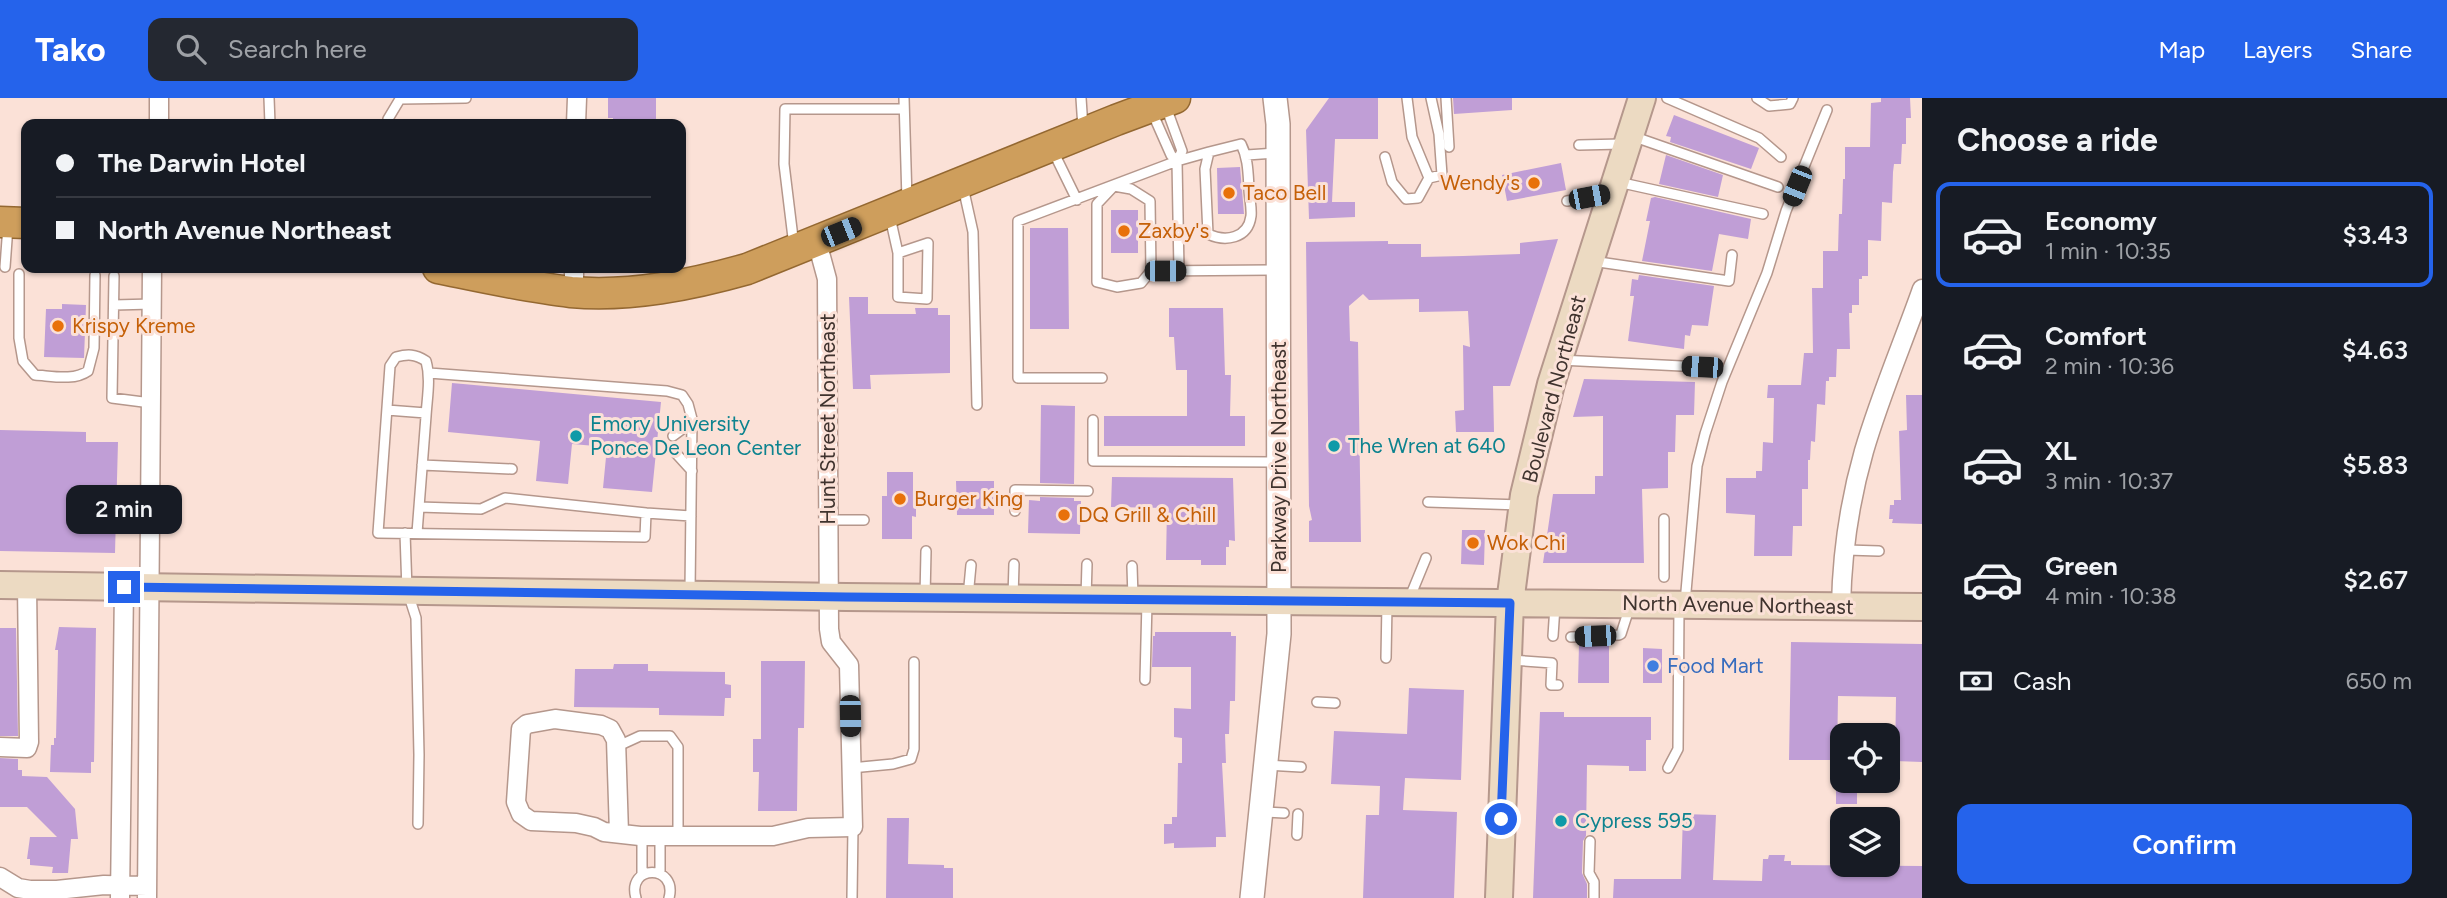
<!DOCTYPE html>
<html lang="en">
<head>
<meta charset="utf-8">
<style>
	body { margin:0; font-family:Figtree,sans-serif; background:#242831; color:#f1f3f6; height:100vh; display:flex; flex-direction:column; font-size:26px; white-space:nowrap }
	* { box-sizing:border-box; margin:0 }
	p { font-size:23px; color:#9ea1a6 }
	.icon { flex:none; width:38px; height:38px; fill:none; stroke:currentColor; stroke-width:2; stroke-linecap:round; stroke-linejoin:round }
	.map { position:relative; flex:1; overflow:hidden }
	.panel { display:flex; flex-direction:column; background:#171b24; width:525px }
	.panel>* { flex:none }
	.guide { position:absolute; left:21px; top:21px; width:665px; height:154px; border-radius:14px; box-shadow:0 2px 5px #0004; display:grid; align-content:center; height:154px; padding:0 35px; background:#171b24 }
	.buttons { position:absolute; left:1830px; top:625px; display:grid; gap:14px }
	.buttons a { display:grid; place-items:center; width:70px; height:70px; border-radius:14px; background:#171b24; box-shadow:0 2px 5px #0004; font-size:35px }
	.end { position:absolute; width:32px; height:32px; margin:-16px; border:9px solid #2563eb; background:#fff; box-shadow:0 0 0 4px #fff }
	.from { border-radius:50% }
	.bubble { position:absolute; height:49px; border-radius:14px; background:#171b24; box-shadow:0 2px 5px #0004; font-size:23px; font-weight:600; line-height:49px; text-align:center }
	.car { position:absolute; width:21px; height:42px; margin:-21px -10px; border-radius:9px; box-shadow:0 0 5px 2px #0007; background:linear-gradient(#222 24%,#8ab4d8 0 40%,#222 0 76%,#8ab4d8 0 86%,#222 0) }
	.guide b { display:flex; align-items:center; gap:24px; height:66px; font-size:26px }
	.guide b+b { border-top:2px solid #363941 }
	.guide i { width:18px; height:18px; background:#f1f3f6 }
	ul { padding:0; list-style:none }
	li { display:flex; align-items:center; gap:21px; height:105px; margin:0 14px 10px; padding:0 21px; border:4px solid transparent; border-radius:14px }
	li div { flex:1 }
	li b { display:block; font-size:26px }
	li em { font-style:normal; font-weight:600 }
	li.active { border-color:#2563eb }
	li>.icon { width:63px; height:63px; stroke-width:1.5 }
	h2 { padding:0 35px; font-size:32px; line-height:84px }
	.pay { display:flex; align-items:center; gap:18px; height:77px; padding:0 35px; font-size:26px }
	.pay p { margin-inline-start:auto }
	.cta { display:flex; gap:14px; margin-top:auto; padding:14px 35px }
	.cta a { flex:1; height:80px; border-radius:14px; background:#2563eb; color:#fff; font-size:28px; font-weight:600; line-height:80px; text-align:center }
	header { display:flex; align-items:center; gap:42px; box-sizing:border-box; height:98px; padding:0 35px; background:#2563eb; color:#fff }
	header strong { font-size:33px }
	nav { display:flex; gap:38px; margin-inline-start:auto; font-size:24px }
	.search { width:490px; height:63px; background:#242831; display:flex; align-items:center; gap:18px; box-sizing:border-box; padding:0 24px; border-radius:14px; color:#9ea1a6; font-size:26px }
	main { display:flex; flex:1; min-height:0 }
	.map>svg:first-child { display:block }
</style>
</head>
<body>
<header>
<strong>Tako</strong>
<div class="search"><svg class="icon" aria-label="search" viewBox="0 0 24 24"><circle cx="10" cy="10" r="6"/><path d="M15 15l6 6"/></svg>Search here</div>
<nav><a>Map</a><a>Layers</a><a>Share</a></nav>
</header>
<main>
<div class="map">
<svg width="1922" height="800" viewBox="0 0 1922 800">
	<rect width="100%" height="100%" fill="#fbe1d7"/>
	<path fill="#c09ed6" d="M608 0H656V24H613V20H608Z
		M1329 0H1378V41H1335L1332 104H1355V119L1309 121 1306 32Z
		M1453 0H1512V12L1454 16Z
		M1881 0H1910L1911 20H1906V46H1902L1901 66H1894L1893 74 1892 105 1882 104 1881 143 1868 142V178H1862V181H1859V207H1852V215H1849L1850 251H1837L1836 279H1829V283H1826L1825 307 1817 306 1815 344 1811 343 1810 362H1808V391H1802V428H1793L1792 458H1754L1755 417 1726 415V380H1756V373H1762L1763 344 1773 345 1774 300H1767L1768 287H1801L1804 255H1813L1812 190H1823V153H1838L1839 116H1842L1843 81H1845V49H1870L1871 5 1881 4Z
		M1674 17 1759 50 1751 71 1670 44 1671 39 1666 38Z
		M1666 57 1723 77 1718 99 1659 86Z
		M1561 65 1566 92 1507 103 1502 77Z
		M1240 69 1244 116H1218L1217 70Z
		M1655 99 1751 121 1748 141 1719 136 1712 173 1642 163 1650 123H1646L1651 100Z
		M1111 112H1138V155H1111Z
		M1030 130H1068L1069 231H1030Z
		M1558 141 1510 288H1493L1494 334H1456L1455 313 1464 312 1463 247 1470 249 1468 213 1419 214V201L1369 202 1363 196 1349 208 1350 243 1358 244 1361 444H1309V423L1312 422 1309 408 1306 144 1388 143V146H1421V159L1463 158 1520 156V145Z
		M1639 177 1714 188 1708 228 1692 227 1690 238 1685 237 1684 251 1628 243 1634 198H1630L1632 181 1638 182Z
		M849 199H868V216H916L915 210H938V217H950V275L870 277 871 291H853Z
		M62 206 86 207 84 260 44 259 46 211H62Z
		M1169 210H1223L1225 277H1231L1230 318H1245V348H1104V318H1187V272H1176L1174 239H1169Z
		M1584 281 1695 284 1694 317H1676L1675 354H1668V390L1642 391 1644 465H1543L1553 396H1595V378H1603V318L1573 319Z
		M452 285 661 304 652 394 603 390 607 349 572 346 568 386 536 383 540 343 448 334Z
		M1906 297H1922V426L1892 425 1893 421H1889L1890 407H1894V402H1901L1899 333 1907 332Z
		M1041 307 1075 308 1074 386 1040 385Z
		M0 332 86 334V344H118L115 455 0 453Z
		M887 374H913V400H916V419L912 418V441H882V398H887Z
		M1112 379 1233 380 1235 443 1229 442V449H1226V467H1201V462H1166L1167 410 1111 409Z
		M956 383H994V417H957Z
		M1040 399 1074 400V403H1081L1080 436 1028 435 1029 402 1040 403Z
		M1462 432H1485L1484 467 1461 466Z
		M59 529 96 530 94 664H91V675L50 674 51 647H54V640H56L58 552H55Z
		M0 530H16L18 638H0Z
		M1155 534H1231V538H1236L1235 603H1230L1229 636H1225L1226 665H1222L1226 739H1216V749L1174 750V745L1164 746V726H1172V719H1177L1178 665H1182V640L1174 639V610L1191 611V569H1152L1153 538H1155Z
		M1609 544V585H1578L1579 546Z
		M1791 544 1922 546V664L1895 663 1896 599 1838 598 1837 662H1789Z
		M1643 550 1662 551V585H1643Z
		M761 563H805L804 630H798L797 713H758L759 674H753V641H761Z
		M614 566H648V573L725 574V586L731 587V600H725L724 618 659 617V610L574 609 575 571H613Z
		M1409 590 1464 592 1461 682 1405 680 1403 712 1457 714 1454 800H1363L1366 717H1379L1380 688 1331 686 1334 633 1407 636Z
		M1540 614H1564V619H1651V642H1646V673H1629V668L1587 667 1586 738 1583 743 1582 775 1587 786V800H1533Z
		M0 660 18 661V672H22V678L47 679 75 711 78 741H71L68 775H52L53 769 30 767V761H27L30 739H57L27 709H0Z
		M1836 687H1857V706H1836Z
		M1683 716 1716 717 1713 782 1762 783 1763 761H1768L1769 757H1785L1784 763H1791V767L1922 768V800H1613L1614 781H1681Z
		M887 720H909L908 766 944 767V770H953V800H886Z"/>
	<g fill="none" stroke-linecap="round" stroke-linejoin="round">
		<g stroke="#b5978c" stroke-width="12">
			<path id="service" d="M269 0 270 26
				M904 0 907 102
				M1081 0 1083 30
				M1446 0 1449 49
				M1667 0 1759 40 1781 59
				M1757 0 1769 8 1790 6 1793 0
				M1166 9 1182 53 1177 63 1179 173
				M1152 14 1171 57 1177 63
				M388 21 400 1 466 0
				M1632 38 1778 89
				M1241 46C1248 60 1248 74 1249 90 1249 99 1252 109 1251 118 1248 141 1225 144 1208 136L1205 71 1209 54Z
				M1579 47 1622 46
				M1053 53 1077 102
				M1247 57 1277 55
				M1385 59 1392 84 1406 101 1418 100 1429 80 1412 39 1407 0
				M1429 80 1442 77 1439 36 1431 0
				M1618 84 1763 116
				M1114 88 1131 91 1150 103 1151 173 1141 185 1117 189 1097 184V106Z
				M963 89 973 134 977 307
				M1567 103 1607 96
				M890 119 898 155 928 145 927 201 898 199V155
				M794 148 784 66 785 11H904
				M1592 163 1729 183 1732 157
				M5 169 8 128
				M1151 173 1278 172
				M19 176V240L23 263 35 277C52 278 74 283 88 273L94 250 95 177
				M114 178 112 300 151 305
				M114 207 152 206
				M1560 262 1702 269
				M429 275 667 293 682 297 688 306 692 321 690 493
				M1102 280H1018V123L1177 63 1209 54
				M387 312 426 315
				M1093 322V363L1277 364
				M673 338 692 324
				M672 351 692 373
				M422 367 512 371
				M1428 404 1521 407
				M1015 413V392L1088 393
				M646 415 691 418
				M1664 421V479
				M828 422H864
				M405 435 407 492 416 520 419 657 418 726
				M417 435C420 396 423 357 426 318 427 300 431 281 426 263 415 256 408 256 396 259L390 268 378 435 645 439 646 415 505 400 481 411 419 409
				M1847 452 1879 453
				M1132 468 1133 500
				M925 499 926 453
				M968 499 971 467
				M1013 499 1014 466
				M1410 499 1426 460
				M1086 500 1087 466
				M1685 505 1697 368 1705 336 1722 284 1767 175 1786 113 1827 12
				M1553 538 1555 508
				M1571 539 1619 537 1621 536 1629 511
				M1386 560 1387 506
				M1511 562 1552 565 1551 587H1558
				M1145 582 1147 504
				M1317 604 1335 605
				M616 649 640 638H670L678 649V738
				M1267 667 1301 669
				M851 670 893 666 911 661 914 651V564
				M1668 670 1678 651 1679 508
				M1263 714 1284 715
				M1297 737 1298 716
				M642 738V777
				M660 738V776
				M1590 743 1589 775 1594 784V800
				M636 800C626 766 678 766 669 800
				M852 800 853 729"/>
		</g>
		<g stroke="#b5978c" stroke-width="21">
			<path id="minor" d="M159 26V0
				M576 26 577 0
				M574 194V170
				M1841 508C1842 457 1850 402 1864 353 1880 298 1903 245 1922 191
				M0 649 27 650 29 644 27 488
				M619 735 616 642 610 631 601 627 555 621 527 626 521 631 516 704 521 716 531 723 576 725 594 729 604 734 640 738H773L808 730 853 729 849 567 831 544 829 531 827 181 817 144
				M0 779 18 790 30 792H57L104 787 147 788
				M120 800 124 489
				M147 800 152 170"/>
		</g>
		<g stroke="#b5978c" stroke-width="26">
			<path id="tertiary" d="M1252 800 1279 536 1278 26 1275 0"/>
		</g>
		<g stroke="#b5978c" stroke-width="30">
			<path id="secondary" d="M0 487 846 499 1922 509
				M1499 800 1510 505 1524 397 1551 286 1642 0"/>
		</g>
		<g stroke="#946831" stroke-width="33">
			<path id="trunk" d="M0 124 26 125
				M438 170C482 179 526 189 571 194 631 199 690 187 747 171L1116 22 1175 0"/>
		</g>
		<use href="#service" stroke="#fff" stroke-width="9"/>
		<use href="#minor" stroke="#fff" stroke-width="18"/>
		<use href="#tertiary" stroke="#fff" stroke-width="23"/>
		<use href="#secondary" stroke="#ecdac2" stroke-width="26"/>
		<use href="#trunk" stroke="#ce9e5c" stroke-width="30"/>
	</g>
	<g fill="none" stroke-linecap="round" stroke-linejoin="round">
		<path stroke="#2563eb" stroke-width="9" d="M124 489 846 499 1510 505 1501 721"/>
	</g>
	<g fill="#e8710a" stroke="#fbe1d7" stroke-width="2.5">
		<circle cx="1534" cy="85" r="7"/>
		<circle cx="1229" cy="95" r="7"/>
		<circle cx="1124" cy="133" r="7"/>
		<circle cx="58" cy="228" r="7"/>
		<circle cx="900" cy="401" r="7"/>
		<circle cx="1064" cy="417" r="7"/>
		<circle cx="1473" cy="445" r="7"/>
	</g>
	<g fill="#0f9aa8" stroke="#fbe1d7" stroke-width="2.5">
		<circle cx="576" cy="338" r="7"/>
		<circle cx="1334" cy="348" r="7"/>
		<circle cx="1561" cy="723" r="7"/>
	</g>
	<circle fill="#3f7fe0" stroke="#fbe1d7" stroke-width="2.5" cx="1653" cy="568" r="7"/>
	<g text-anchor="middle" stroke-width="6" stroke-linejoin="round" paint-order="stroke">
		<g font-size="21" fill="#c56008" stroke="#fbe1d7" text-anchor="start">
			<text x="1520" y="92" text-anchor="end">Wendy's</text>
			<text x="1243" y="102">Taco Bell</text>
			<text x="1138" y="140">Zaxby's</text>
			<text x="72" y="235">Krispy Kreme</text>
			<text x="914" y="408">Burger King</text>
			<text x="1078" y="424">DQ Grill &amp; Chill</text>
			<text x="1487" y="452">Wok Chi</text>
		</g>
		<g font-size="21" fill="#3f332e" stroke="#fbe1d7">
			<text transform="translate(1554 291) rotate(-75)" y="7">Boulevard Northeast</text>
			<text transform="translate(828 321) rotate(-90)" y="7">Hunt Street Northeast</text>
			<text transform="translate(1279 359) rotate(-90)" y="7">Parkway Drive Northeast</text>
			<text transform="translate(1738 507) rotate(1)" y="7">North Avenue Northeast</text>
		</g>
		<g font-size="21" fill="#0d838f" stroke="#fbe1d7" text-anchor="start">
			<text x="590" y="333">Emory University<tspan x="590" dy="24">Ponce De Leon Center</tspan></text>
			<text x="1348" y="355">The Wren at 640</text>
			<text x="1575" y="730">Cypress 595</text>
		</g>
		<g font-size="21" fill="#366cbe" stroke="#fbe1d7" text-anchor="start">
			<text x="1667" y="575">Food Mart</text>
		</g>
	</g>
</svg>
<div class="buttons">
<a><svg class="icon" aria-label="locate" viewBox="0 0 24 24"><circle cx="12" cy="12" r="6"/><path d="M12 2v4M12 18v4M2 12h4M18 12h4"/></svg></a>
<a><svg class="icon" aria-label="layers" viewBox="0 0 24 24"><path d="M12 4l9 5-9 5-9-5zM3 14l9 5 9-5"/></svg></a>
</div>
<i class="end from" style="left:1501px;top:721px"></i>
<i class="end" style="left:124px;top:489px"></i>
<div class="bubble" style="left:66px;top:387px;width:116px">2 min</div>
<i class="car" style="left:1797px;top:88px;rotate:202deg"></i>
<i class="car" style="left:1589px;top:99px;rotate:79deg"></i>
<i class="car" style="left:841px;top:134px;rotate:68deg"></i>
<i class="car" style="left:1165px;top:173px;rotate:90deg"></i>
<i class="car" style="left:1702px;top:269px;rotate:273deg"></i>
<i class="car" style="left:1595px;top:538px;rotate:268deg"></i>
<i class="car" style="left:850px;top:618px;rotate:179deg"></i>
<div class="guide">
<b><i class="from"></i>The Darwin Hotel</b>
<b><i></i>North Avenue Northeast</b>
</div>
</div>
<section class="panel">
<h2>Choose a ride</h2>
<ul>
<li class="active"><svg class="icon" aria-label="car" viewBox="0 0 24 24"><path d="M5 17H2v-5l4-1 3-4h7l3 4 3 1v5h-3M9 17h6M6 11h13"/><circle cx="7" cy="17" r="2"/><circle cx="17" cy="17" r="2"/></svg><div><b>Economy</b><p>1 min · 10:35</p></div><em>$3.43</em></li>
<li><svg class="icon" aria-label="car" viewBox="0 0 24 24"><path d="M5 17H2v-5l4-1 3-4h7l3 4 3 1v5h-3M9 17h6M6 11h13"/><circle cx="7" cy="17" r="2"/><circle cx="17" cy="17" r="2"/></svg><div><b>Comfort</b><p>2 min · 10:36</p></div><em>$4.63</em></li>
<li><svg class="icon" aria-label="car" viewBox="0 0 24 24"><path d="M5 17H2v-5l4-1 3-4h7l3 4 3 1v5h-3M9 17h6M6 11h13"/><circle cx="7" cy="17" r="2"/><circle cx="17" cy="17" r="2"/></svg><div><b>XL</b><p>3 min · 10:37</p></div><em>$5.83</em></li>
<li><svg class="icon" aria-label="car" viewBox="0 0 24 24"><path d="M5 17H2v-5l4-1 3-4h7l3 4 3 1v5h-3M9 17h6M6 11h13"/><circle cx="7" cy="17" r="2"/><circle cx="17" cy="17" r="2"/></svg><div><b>Green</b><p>4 min · 10:38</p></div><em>$2.67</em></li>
</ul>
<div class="pay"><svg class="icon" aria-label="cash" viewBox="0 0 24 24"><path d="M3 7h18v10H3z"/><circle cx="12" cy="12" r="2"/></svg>Cash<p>650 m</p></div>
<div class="cta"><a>Confirm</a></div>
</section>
</main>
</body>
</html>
